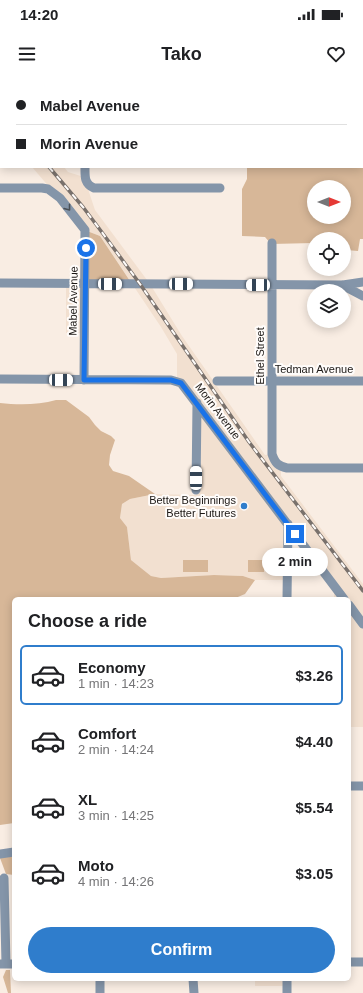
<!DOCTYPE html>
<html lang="en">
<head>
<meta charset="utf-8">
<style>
	body { margin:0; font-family:Helvetica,sans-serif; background:#f2f2f2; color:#202124; height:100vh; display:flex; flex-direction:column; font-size:15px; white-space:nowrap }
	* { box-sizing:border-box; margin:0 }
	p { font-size:13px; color:#757577 }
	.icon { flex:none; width:22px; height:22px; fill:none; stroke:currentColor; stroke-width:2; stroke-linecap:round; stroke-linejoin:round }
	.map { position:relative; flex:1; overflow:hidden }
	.details { position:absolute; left:12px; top:517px; width:339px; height:384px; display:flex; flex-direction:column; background:#fff; border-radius:6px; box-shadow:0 2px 10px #0003 }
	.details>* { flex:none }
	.hud { position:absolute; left:0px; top:0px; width:363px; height:88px; box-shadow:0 2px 10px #0003; display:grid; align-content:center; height:88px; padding:0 16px; background:#fff }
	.needle { width:26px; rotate:90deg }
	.tools { position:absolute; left:307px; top:100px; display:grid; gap:8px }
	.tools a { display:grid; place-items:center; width:44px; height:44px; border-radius:50%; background:#fff; box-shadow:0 2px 10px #0003; font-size:20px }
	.end { position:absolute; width:18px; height:18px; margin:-9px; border:5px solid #1a73e8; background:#fff; box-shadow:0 0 0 2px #fff }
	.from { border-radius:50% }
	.bubble { position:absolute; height:28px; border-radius:14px; background:#fff; box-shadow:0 2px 10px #0003; font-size:13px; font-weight:700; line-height:28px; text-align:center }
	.car { position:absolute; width:12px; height:24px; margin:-12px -6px; border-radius:5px; box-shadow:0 0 3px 1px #0007; background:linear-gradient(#fff 24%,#345 0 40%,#fff 0 76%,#345 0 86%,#fff 0) }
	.hud b { display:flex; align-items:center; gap:14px; height:38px; font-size:15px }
	.hud b+b { border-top:1px solid #e0e0e0 }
	.hud i { width:10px; height:10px; background:#202124 }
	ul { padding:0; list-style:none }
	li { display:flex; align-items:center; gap:12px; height:60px; margin:0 8px 6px; padding:0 8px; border:2px solid transparent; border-radius:6px }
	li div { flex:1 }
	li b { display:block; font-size:15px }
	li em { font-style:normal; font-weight:700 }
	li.selected { border-color:#2f7dcc }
	li>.icon { width:36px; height:36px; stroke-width:1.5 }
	h2 { padding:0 16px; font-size:18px; line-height:48px }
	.button { display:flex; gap:8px; margin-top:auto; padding:8px 16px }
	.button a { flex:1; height:46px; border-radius:24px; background:#2f7dcc; color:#fff; font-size:16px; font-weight:700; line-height:46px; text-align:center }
	.status { display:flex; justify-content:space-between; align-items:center; height:28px; padding:0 20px; background:#fff; direction:ltr }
	.status svg { height:11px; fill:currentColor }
	header { display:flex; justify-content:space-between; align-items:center; height:52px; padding:0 16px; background:#fff; font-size:18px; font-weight:700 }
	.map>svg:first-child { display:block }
</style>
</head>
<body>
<div class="status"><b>14:20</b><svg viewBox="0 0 49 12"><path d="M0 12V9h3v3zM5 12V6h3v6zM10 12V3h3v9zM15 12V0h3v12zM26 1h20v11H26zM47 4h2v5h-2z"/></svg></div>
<header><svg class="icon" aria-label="menu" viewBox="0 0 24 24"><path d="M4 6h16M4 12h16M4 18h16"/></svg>Tako<svg class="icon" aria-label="heart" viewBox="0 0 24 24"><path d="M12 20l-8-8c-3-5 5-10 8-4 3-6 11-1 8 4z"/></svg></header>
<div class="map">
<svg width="363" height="913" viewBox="0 0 363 913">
	<rect width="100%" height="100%" fill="#f9ede3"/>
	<path fill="#f2e0d0" d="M32 87H64L68 92 84 97 95 130 150 204 182 256 265 375 272 374 281 387V396L363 504V647H349V519H334V507L288 445 287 500H255L243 496 214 495 161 498 151 496 131 480 127 447 120 438 122 424 130 419 155 414 196 415 197 323 177 301V274L161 247 100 156 87 151Z
		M66 204H85L84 253H66Z
		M255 899H287V906H255Z"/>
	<path fill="#d7b798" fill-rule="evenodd" d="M300 0H363V159H360L358 171 346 170 344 167V159H314V163L271 164 265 157 242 156V109L247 99V87H362V1ZM314 107H344V137H314Z
		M87 151 100 156 132 204 86 203Z
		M56 320H66L89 337 95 345 101 351 111 356 115 360 110 375 109 385 113 391 129 396 155 414 130 419 122 424 120 438 127 447 131 480 151 496 161 498 214 495 243 496 255 500 245 514 233 519H14V743L0 745V323C18 325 39 325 56 320Z
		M183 480H208V492H183Z
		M248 480H264V492H248Z
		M14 773V795L6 794 0 778Z
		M6 890H10L11 913H8L3 897Z"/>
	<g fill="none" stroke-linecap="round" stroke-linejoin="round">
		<path stroke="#8495a9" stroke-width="9" d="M85 1V0
			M85 87C85 96 84 104 94 108H220
			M0 108H42L48 109 60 118 85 150 84 300
			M272 163V374C275 383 278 386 287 388H363
			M0 203 342 205 363 216
			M343 205 363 202
			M1 299 171 300 181 303 344 519
			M217 301H363
			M196 410 197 323
			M287 519 288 444
			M349 525 363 544
			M349 706H363
			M0 774 14 772
			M4 798 6 884
			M349 882H363
			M0 884H14
			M193 899 194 913
			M287 899V913
			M100 913V899"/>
		<g stroke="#79716c" stroke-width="3.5">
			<path id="rail" d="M0 40H1
				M49 87 83 127 101 151 140 204 249 362 363 511"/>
		</g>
		<use href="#rail" stroke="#fffcfa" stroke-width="2" stroke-dasharray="6" stroke-linecap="butt"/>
	</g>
	<defs><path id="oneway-chevron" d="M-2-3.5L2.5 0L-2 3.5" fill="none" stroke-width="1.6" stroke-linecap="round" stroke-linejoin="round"/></defs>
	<use stroke="#4a5057" href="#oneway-chevron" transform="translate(68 128) rotate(52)"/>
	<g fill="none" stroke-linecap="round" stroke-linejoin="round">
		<path stroke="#1a73e8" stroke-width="5" d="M86 168 84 300H171L181 303 295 454"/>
	</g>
	<circle fill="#2f7dcc" stroke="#fffcfa" stroke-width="1.5" cx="244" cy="426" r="4"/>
	<g text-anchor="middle" stroke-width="4" stroke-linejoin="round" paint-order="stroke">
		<g font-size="11" fill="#1b1714" stroke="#fffcfa">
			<text transform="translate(73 221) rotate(-89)" y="4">Mabel Avenue</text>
			<text transform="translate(260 276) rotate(-90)" y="4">Ethel Street</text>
			<text x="314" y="293">Tedman Avenue</text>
			<text transform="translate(218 331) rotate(53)" y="4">Morin Avenue</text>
		</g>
		<g font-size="11" fill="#1b1714" stroke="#fffcfa" text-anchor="end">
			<text x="236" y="424">Better Beginnings<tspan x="236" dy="13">Better Futures</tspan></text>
		</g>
	</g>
</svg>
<div class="tools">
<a><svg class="needle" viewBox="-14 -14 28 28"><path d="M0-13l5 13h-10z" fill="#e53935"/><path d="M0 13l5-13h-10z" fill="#757577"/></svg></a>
<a><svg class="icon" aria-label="locate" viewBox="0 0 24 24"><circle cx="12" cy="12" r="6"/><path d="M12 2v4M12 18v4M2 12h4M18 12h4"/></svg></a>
<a><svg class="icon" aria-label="layers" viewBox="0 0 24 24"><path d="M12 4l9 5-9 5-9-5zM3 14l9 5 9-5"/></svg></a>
</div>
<i class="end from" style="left:86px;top:168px"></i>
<i class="end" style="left:295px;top:454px"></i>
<div class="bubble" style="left:262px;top:468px;width:66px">2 min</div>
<i class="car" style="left:110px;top:204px;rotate:91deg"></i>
<i class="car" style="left:181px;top:204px;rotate:90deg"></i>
<i class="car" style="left:258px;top:205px;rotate:270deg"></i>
<i class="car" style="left:61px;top:300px;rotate:91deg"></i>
<i class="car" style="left:196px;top:398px;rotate:0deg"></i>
<div class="hud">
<b><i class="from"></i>Mabel Avenue</b>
<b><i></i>Morin Avenue</b>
</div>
<section class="details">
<h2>Choose a ride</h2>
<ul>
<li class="selected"><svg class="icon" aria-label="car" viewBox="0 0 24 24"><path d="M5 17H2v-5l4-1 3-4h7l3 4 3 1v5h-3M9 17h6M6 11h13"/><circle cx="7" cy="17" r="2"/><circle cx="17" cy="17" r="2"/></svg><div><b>Economy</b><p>1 min · 14:23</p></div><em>$3.26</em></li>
<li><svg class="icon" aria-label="car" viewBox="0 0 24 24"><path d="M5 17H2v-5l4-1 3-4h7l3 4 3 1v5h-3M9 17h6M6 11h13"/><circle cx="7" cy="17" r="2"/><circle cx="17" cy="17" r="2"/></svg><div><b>Comfort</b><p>2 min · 14:24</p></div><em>$4.40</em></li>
<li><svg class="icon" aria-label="car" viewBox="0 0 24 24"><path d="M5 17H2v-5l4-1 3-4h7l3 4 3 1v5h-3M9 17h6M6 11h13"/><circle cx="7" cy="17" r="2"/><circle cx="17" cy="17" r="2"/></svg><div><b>XL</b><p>3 min · 14:25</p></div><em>$5.54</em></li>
<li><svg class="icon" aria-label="car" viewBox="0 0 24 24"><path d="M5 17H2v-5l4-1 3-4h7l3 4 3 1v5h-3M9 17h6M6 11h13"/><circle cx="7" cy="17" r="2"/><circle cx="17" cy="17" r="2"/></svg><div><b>Moto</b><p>4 min · 14:26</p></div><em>$3.05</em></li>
</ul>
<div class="button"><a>Confirm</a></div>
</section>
</div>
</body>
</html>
